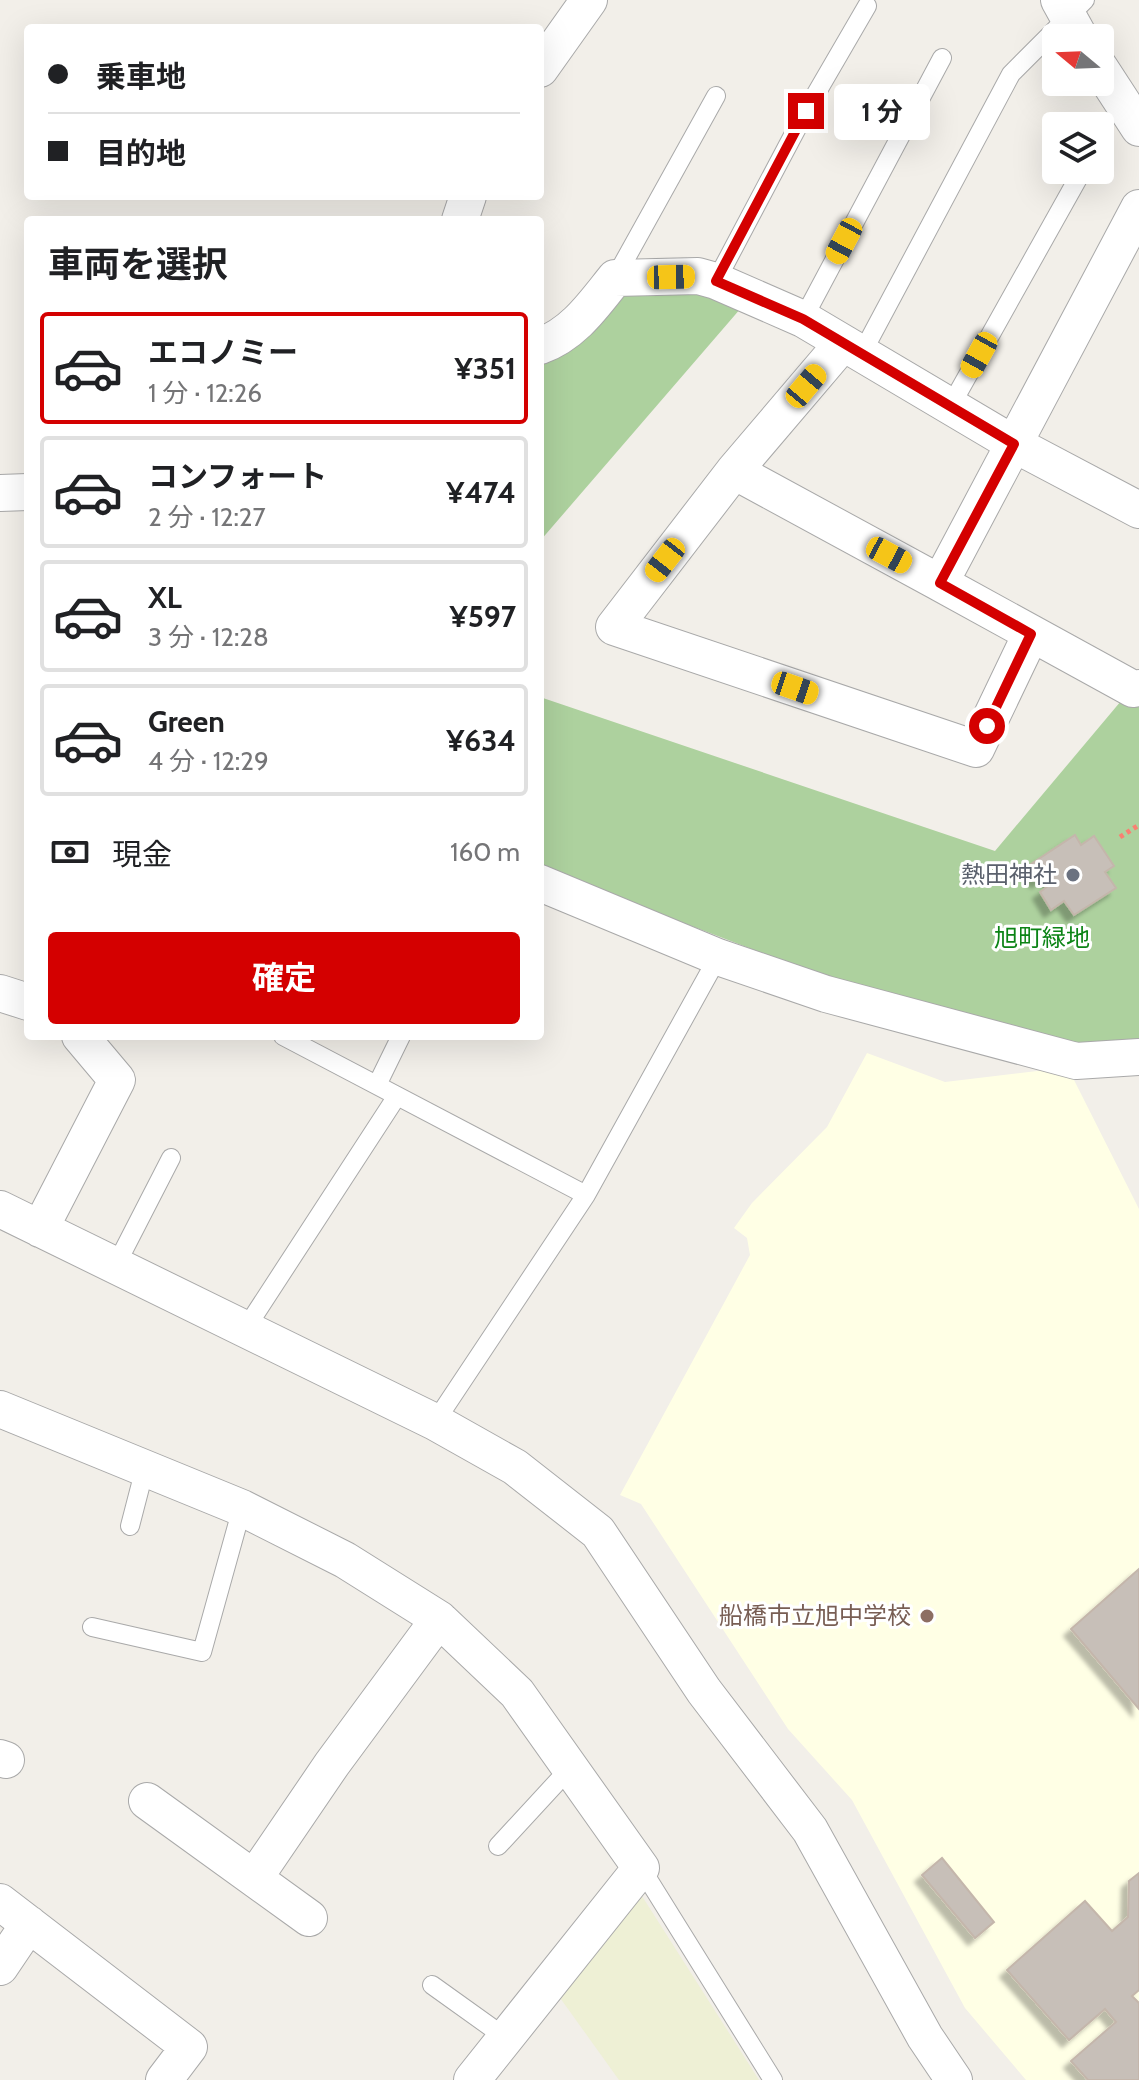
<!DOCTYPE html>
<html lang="ja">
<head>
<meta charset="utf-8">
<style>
	body { margin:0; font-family:Cabin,"Noto Sans JP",sans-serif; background:#f6f6f6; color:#202124; height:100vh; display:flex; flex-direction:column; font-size:30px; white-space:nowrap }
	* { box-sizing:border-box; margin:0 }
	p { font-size:26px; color:#757577 }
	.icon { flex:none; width:44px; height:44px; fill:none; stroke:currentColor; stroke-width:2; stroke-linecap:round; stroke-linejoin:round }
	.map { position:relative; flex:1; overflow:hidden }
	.side { position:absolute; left:24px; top:216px; width:520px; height:824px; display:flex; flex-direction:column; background:#fff; border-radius:8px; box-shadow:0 8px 32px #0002 }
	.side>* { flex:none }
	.hud { position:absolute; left:24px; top:24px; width:520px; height:176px; border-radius:8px; box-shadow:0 8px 32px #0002; display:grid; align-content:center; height:176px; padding:0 24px; background:#fff }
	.needle { width:52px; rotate:289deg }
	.buttons { position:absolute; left:1042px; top:24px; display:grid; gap:16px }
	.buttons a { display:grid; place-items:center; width:72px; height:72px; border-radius:8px; background:#fff; box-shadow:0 8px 32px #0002; font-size:40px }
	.end { position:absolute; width:36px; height:36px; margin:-18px; border:10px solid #d40000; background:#fff; box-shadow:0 0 0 4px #fff }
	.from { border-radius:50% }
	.bubble { position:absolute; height:56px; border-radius:8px; background:#fff; box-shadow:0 8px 32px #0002; font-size:26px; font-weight:700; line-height:56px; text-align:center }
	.car { position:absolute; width:24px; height:48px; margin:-24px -12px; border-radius:10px; box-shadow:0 0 6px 2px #0007; background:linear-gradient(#f5c518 24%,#345 0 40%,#f5c518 0 76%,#345 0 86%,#f5c518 0) }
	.hud b { display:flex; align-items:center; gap:28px; height:76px; font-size:30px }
	.hud b+b { border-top:2px solid #e0e0e0 }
	.hud i { width:20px; height:20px; background:#202124 }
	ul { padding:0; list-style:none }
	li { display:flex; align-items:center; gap:24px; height:112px; margin:0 16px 12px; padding:0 8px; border:4px solid #e0e0e0; border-radius:8px }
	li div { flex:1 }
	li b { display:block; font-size:30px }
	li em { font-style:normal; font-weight:700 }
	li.active { border-color:#d40000 }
	li>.icon { width:72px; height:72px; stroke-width:1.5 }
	h2 { padding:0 24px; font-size:36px; line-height:96px }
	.pay { display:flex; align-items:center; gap:20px; height:88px; padding:0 24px; font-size:30px }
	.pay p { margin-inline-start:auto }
	.cta { display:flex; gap:16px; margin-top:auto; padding:16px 24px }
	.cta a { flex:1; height:92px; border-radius:8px; background:#d40000; color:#fff; font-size:32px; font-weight:700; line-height:92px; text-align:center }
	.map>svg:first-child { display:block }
</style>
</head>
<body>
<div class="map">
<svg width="1139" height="2080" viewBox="0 0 1139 2080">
	<defs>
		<filter id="shadow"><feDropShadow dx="-7" dy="7" stdDeviation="2" flood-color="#0004"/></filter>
	</defs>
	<rect width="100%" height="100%" fill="#f2efe9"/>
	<path fill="#ffffe5" d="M867 1053 945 1082 1046 1070 1074 1080 1139 1209V2080H1026L965 2008 852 1800 788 1729 641 1504 620 1495 750 1255 747 1238 734 1228 752 1203 827 1127Z"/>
	<path fill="#eef0d5" d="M640 1893 759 2080H619L558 1995Z"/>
	<path fill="#add19e" d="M693 288 741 308 540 541V353L613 294Z
		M540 697 995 851 1121 701 1139 702V1040L1085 1049 830 979 540 868Z"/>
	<path fill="#c7bfb8" stroke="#c4b6ab" stroke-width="2" filter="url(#shadow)" d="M1075 835 1081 845 1094 836 1114 866 1105 872 1116 888 1074 915 1064 901 1051 910 1040 892 1052 883 1047 875 1038 881 1028 866Z
		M1139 1569V1709L1071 1629Z
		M942 1858 994 1922 975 1938 922 1875Z
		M1139 1873V1990L1132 1996 1139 2003V2080H1088L1071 2061 1116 2022 1105 2009 1069 2040 1007 1970 1085 1901 1112 1931 1128 1917 1129 1881Z"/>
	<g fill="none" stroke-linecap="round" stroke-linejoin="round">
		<g stroke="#a9a9a9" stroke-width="20">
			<path id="service" d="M615 278 716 96
				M716 281 806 111 867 6
				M803 319 942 58
				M861 355 1011 74 1085 0
				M950 407 1081 173
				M283 1036 586 1195
				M377 1085 401 1036
				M116 1265 171 1158
				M246 1328 397 1096
				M435 1422 586 1195 718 957
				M130 1526 145 1468
				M92 1627 202 1652 242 1508
				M498 1846 570 1768
				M641 1868 773 2080
				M432 1985 506 2038"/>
		</g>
		<g stroke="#a9a9a9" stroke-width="38">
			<path id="minor" d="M1059 0 1080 38
				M1100 68 1139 128
				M540 69 589 0
				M460 220 468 196
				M540 346C574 334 594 304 615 278L698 276 716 281 803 319 1014 444 1139 510
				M734 471 842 344
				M0 493 28 492
				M940 583 1133 689 1139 688
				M1031 634 976 749 614 627 734 471 940 583 1139 208
				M540 883 718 957 826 994 1076 1061 1139 1057
				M0 993 28 1002
				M0 1209 435 1422 515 1467 598 1532 704 1691 810 1830 925 2037 954 2080
				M40 1229 117 1080 80 1036
				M0 1409 242 1508 345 1560 439 1619 517 1693 641 1868 472 2080
				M0 1758 6 1760
				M147 1801 309 1918
				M255 1877 332 1764 439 1619
				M0 1902 189 2047 164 2080
				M0 1967 29 1924"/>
		</g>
		<path stroke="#fa8072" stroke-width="5" stroke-dasharray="4 4" stroke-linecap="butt" d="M1120 837 1139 825"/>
		<use href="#service" stroke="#fff" stroke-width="18"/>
		<use href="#minor" stroke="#fff" stroke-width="36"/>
	</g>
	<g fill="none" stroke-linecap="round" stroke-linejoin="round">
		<path stroke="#d40000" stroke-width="10" d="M806 111 716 281 803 319 1014 444 940 583 1031 634 987 726"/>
	</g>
	<circle fill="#6b7280" stroke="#fff" stroke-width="3" cx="1073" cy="875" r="8"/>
	<circle fill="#8d6e63" stroke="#fff" stroke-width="3" cx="927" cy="1616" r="8"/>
	<g text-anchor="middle" stroke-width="6" stroke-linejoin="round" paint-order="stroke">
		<g font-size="24" fill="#5b616d" stroke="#fff" text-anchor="end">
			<text x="1057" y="883">熱田神社</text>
		</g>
		<g font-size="24" fill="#0c8416" stroke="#fff">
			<text x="1042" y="946">旭町緑地</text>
		</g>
		<g font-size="24" fill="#785e54" stroke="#fff" text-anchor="end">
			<text x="911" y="1624">船橋市立旭中学校</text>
		</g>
	</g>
</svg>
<div class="buttons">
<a><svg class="needle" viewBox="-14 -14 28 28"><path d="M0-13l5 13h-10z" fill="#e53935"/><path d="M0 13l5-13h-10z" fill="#757577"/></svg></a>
<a><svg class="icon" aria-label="layers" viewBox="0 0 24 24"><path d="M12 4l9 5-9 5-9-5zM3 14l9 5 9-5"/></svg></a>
</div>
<i class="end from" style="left:987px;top:726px"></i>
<i class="end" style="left:806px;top:111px"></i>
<div class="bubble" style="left:834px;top:84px;width:96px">1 分</div>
<i class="car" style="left:844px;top:241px;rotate:208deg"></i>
<i class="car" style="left:671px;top:277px;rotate:89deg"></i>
<i class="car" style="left:979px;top:355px;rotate:209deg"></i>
<i class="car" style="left:806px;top:386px;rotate:40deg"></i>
<i class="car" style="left:889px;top:555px;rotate:118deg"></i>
<i class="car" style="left:665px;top:560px;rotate:218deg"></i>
<i class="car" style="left:795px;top:688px;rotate:109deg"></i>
<div class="hud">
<b><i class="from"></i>乗車地</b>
<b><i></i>目的地</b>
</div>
<section class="side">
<h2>車両を選択</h2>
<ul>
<li class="active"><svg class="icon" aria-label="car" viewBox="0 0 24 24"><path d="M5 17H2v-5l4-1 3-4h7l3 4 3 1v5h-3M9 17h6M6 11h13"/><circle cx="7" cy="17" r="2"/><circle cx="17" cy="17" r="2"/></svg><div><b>エコノミー</b><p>1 分 · 12:26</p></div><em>¥351</em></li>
<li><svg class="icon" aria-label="car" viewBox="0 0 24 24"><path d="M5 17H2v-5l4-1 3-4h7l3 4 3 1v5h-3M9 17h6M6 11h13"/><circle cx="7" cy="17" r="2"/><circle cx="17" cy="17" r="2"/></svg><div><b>コンフォート</b><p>2 分 · 12:27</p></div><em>¥474</em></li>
<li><svg class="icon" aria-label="car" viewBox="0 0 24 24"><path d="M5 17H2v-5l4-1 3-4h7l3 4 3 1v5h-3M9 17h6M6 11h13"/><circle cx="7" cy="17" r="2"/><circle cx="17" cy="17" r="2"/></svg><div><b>XL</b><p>3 分 · 12:28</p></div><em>¥597</em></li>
<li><svg class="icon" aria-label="car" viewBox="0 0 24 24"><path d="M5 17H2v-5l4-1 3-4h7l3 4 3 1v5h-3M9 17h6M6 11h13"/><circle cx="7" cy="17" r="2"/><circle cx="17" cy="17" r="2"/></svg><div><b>Green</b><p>4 分 · 12:29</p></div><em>¥634</em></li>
</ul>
<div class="pay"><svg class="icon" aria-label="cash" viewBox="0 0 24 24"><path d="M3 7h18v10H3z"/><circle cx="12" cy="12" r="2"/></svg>現金<p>160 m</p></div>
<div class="cta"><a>確定</a></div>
</section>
</div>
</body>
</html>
